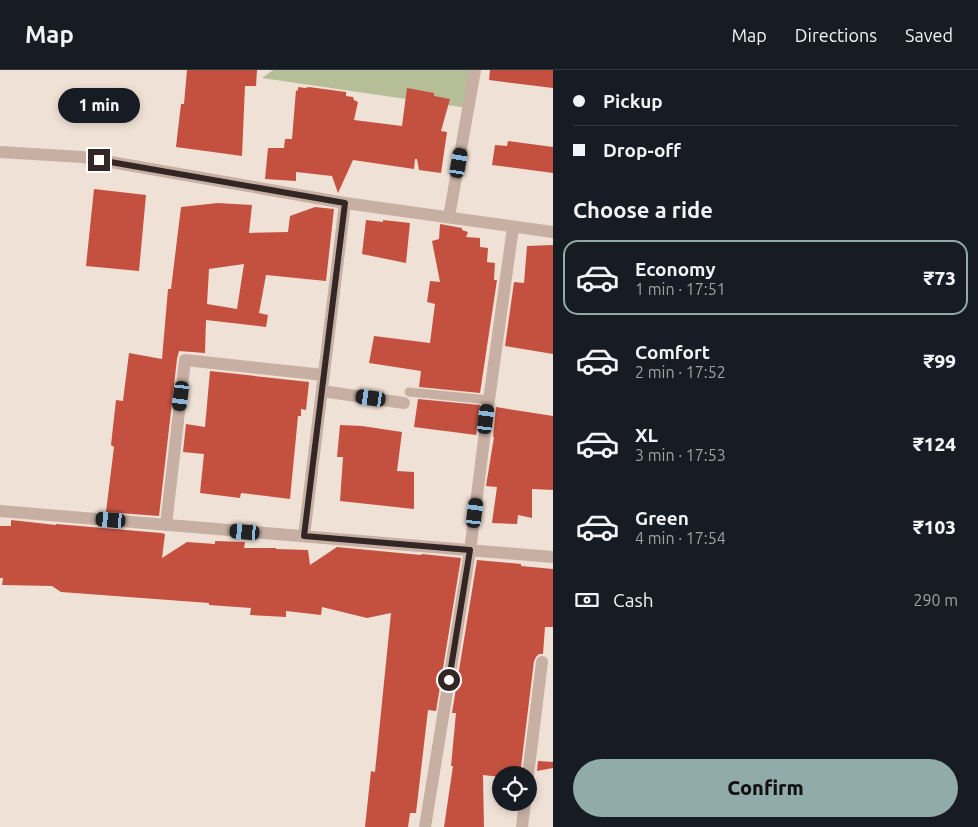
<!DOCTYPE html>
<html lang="en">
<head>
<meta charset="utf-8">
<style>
	body { margin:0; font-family:Ubuntu,sans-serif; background:#20242c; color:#f1f3f6; height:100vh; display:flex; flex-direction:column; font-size:19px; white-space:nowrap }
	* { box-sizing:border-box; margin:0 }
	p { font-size:16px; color:#9ea1a6 }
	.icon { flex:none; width:28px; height:28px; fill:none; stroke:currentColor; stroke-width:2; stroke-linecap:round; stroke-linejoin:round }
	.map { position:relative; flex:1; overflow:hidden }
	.panel { display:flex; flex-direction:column; background:#171b24; width:425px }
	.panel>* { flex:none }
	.guide { display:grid; align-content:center; height:110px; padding:0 20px; background:#171b24 }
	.tools { position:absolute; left:492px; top:696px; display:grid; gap:10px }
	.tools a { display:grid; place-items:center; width:45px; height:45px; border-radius:50%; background:#171b24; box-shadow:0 2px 8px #0003; font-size:25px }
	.end { position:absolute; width:22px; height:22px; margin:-11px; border:6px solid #322725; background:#fff; box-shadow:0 0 0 2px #fff }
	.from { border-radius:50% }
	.bubble { position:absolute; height:35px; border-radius:18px; background:#171b24; box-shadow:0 2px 8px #0003; font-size:16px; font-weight:800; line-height:35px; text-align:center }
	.car { position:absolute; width:15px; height:30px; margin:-15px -8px; border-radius:6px; box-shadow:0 0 4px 1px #0007; background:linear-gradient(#222 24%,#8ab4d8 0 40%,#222 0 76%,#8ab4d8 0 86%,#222 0) }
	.guide b { display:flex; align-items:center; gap:18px; height:48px; font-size:19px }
	.guide b+b { border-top:1px solid #363941 }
	.guide i { width:12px; height:12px; background:#f1f3f6 }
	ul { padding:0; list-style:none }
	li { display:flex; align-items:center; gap:15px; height:75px; margin:0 10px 8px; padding:0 10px; border:2px solid transparent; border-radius:15px }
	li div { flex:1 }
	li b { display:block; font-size:19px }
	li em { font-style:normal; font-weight:800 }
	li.on { border-color:#91abab }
	li>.icon { width:45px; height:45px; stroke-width:1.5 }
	h2 { padding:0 20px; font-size:22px; line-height:60px }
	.pay { display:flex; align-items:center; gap:12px; height:55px; padding:0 20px; font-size:19px }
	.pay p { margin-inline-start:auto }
	.action { display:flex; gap:10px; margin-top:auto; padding:10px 20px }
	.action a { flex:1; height:58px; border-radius:30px; background:#91abab; color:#111; font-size:20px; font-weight:800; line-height:58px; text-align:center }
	header { display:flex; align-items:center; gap:30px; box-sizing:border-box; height:70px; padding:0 25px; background:#171b24; border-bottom:1px solid #363941 }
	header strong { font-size:24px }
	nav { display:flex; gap:28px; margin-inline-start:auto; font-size:18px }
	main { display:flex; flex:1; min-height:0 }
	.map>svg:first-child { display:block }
</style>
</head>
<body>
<header>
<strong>Map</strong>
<nav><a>Map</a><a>Directions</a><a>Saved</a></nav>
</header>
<main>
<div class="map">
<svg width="553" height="757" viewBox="0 0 553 757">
	<rect width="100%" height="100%" fill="#f0e1d6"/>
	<path fill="#b5be97" d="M273 0H475L468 38 262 8Z"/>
	<path fill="#c45140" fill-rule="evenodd" d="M187 0H257L256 16H245L242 86 176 77 181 34H184Z
		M490 0H553V18L489 10Z
		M298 17 305 18 309 17 346 22V26L353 27 354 30 358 32 354 50 402 56 407 18 434 23V26L450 29 441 61 447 62 441 103 419 100 417 89H415L414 99 353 90 338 123 332 106 296 102V111L265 109 268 78H284L285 69H292L296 20 298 21Z
		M508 71 553 77V103L492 95 495 75 507 76Z
		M94 119 146 125 139 201 86 196Z
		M218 133 252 135 249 163 288 162 290 146 315 137 334 139 326 211 266 205 259 243 268 245 266 257 206 250 205 283 179 281 177 289 159 446 106 442 114 377 111 375 116 330 123 331 129 283 162 289 168 219H171L181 137ZM244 194 237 239 207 234 209 199Z
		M366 150 383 152V150L410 153 406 193 362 184Z
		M440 154 462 158V160L468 162 466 167 480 168V177L488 178 487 192 495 193 494 210H497L480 323 419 317 421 301 369 293 374 266 430 273 435 234 427 232 430 211 440 212 432 171 439 169Z
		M553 175V284L505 276 514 212 524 213 527 176Z
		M210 301 309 312 306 340 301 339V346H298L290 429 241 423 240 428 200 423 204 384 183 382 186 354 205 357Z
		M418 329 480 335 476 365 414 357Z
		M496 337 553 346V420L532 419V448L518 445 517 454 492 453 497 417 486 416 494 367H493Z
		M340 355 362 356 402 362 397 401 414 402V439L340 431 343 387H337Z
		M11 450 56 455V454L161 463 165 464 162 488 187 472 215 474V471L245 472 244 478H276V479L308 480 310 495 337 477 421 485 422 484 461 488 436 641 428 640 416 743H410L408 757H365L371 701 375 702 391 543 367 548 322 537 321 545 286 541V547L250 545 251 538 209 535V533L61 522 52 516 2 515 3 508H0V456H11Z
		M477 490 521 494V496L553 499V557H545L543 584H539L536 587 534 591 520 705H501V707L483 705 484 757H444L453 696H451L456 643H452Z
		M538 691 553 692V698L537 701Z"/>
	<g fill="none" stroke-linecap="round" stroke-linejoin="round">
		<path stroke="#c7afa3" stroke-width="9" d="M409 322 489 330"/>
		<path stroke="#c7afa3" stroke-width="12" d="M0 82 82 87 345 133 553 162
			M449 147 475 0
			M322 321 404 333
			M0 441 553 487
			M166 455 185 290 324 305
			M304 466 345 133
			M528 705 542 592
			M425 757 470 481 489 330 513 157
			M522 757 525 732"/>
	</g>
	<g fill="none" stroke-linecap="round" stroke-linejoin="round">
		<path stroke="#322725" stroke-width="6" d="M99 90 345 133 304 466 470 480 449 610"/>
	</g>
</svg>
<div class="tools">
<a><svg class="icon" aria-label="locate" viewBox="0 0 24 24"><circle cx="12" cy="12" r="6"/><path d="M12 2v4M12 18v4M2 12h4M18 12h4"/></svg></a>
</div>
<i class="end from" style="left:449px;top:610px"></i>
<i class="end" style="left:99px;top:90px"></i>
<div class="bubble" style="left:58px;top:18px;width:82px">1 min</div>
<i class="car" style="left:459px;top:93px;rotate:10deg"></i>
<i class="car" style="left:181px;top:326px;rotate:187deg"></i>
<i class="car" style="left:371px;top:328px;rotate:278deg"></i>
<i class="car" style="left:486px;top:349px;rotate:7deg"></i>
<i class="car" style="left:475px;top:443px;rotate:7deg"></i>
<i class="car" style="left:111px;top:450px;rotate:275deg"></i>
<i class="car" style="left:245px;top:462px;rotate:275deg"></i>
</div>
<section class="panel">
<div class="guide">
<b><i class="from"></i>Pickup</b>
<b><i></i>Drop-off</b>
</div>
<h2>Choose a ride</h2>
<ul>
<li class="on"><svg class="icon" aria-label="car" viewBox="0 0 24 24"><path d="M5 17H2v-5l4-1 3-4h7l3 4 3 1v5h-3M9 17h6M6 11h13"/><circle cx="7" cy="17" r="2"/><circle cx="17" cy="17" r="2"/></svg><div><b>Economy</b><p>1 min · 17:51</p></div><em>₹73</em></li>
<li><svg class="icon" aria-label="car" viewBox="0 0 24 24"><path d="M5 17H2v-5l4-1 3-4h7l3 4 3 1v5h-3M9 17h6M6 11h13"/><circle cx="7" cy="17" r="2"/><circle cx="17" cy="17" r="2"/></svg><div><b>Comfort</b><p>2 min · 17:52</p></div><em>₹99</em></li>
<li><svg class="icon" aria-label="car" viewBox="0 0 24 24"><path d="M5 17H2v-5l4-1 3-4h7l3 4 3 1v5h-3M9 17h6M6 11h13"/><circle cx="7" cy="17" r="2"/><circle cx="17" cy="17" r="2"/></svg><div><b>XL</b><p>3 min · 17:53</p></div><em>₹124</em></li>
<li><svg class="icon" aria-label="car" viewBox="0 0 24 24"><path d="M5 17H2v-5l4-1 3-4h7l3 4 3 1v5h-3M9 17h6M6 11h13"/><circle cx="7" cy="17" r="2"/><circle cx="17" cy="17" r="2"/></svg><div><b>Green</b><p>4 min · 17:54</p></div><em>₹103</em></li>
</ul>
<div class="pay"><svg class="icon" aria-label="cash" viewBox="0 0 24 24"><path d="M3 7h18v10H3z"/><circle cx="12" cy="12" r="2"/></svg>Cash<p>290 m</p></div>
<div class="action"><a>Confirm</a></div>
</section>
</main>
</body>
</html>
